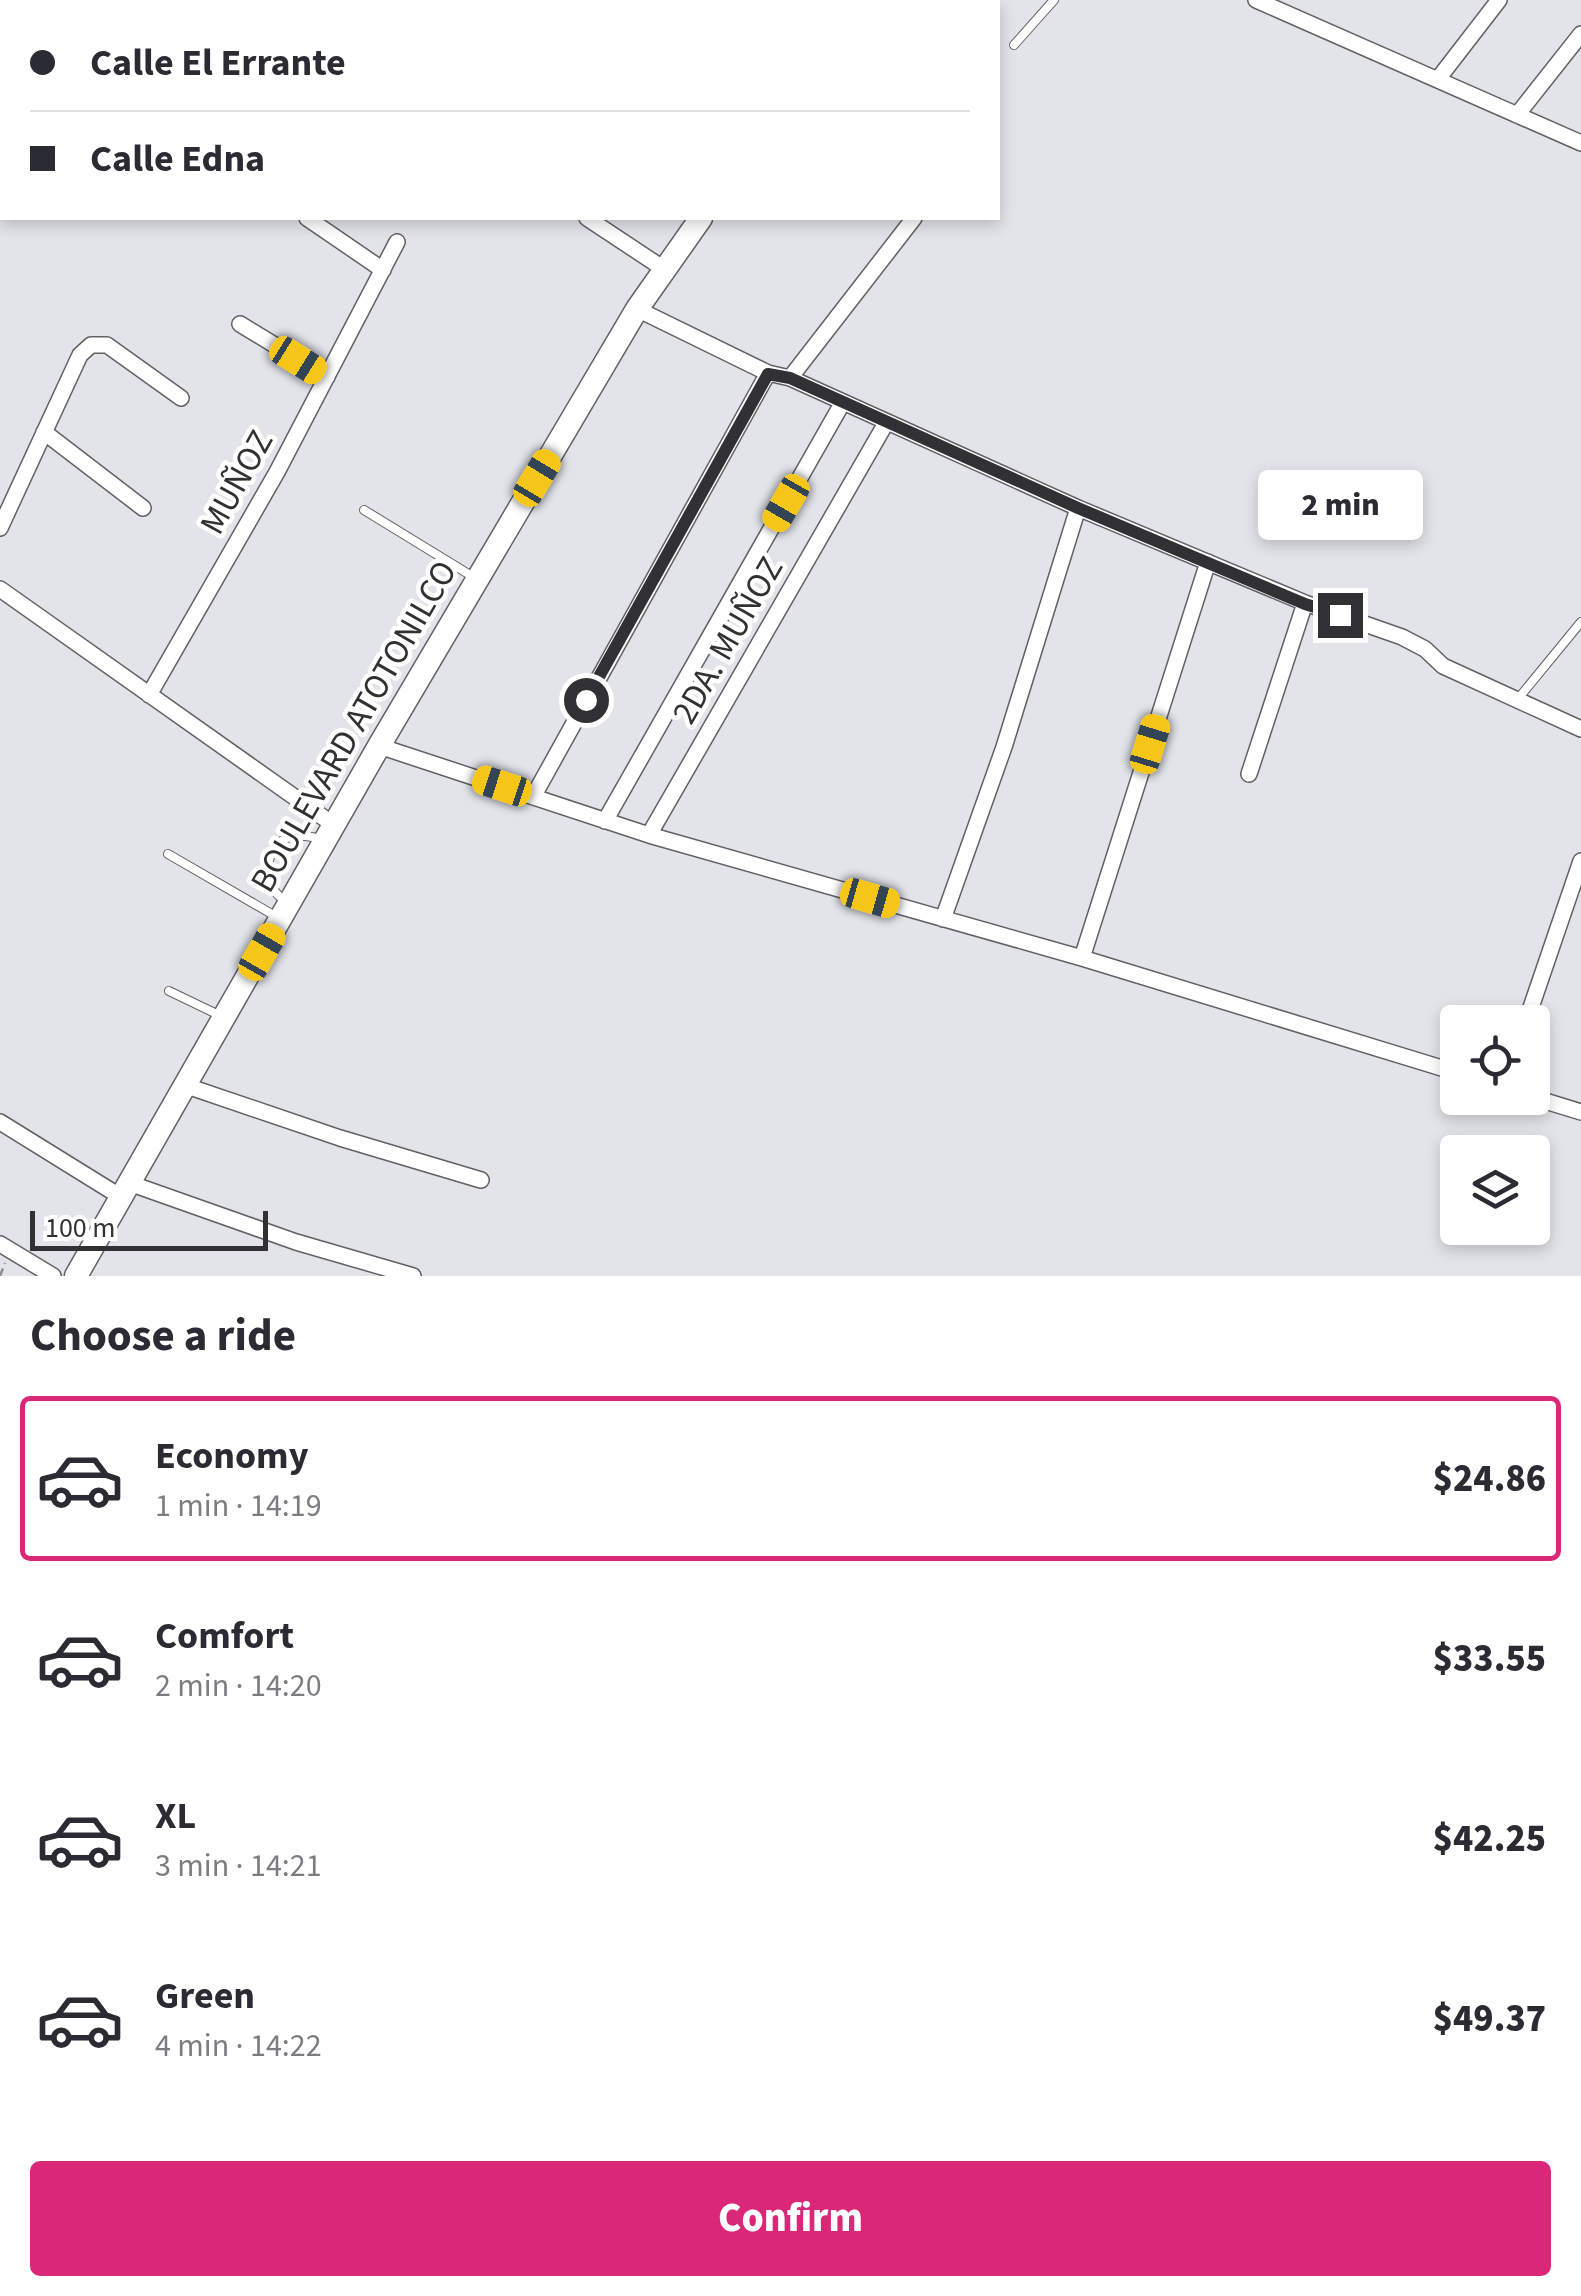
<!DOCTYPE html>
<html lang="en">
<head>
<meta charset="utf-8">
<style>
	body { margin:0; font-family:"Source Sans 3",sans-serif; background:#f2f2f3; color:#2b2b33; height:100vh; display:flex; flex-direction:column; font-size:38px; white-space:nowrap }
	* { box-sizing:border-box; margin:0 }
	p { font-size:32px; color:#7c7c81 }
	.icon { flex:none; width:55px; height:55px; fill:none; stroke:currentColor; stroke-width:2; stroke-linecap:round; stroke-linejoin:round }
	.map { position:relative; height:1276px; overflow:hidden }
	.side { display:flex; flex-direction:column; background:#fff; flex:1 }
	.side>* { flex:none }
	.hud { position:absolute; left:0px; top:0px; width:1000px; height:220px; box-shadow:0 5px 15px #0003; display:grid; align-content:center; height:220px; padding:0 30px; background:#fff }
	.fabs { position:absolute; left:1440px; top:1005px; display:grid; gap:20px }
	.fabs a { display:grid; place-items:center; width:110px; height:110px; border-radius:10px; background:#fff; box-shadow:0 5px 15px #0003; font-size:50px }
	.scale { position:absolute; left:30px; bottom:25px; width:238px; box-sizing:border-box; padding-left:10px; border:5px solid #313134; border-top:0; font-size:28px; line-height:35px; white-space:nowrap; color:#313134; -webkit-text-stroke:8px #fff; paint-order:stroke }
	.end { position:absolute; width:45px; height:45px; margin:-22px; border:12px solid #313134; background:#fff; box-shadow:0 0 0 5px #fff }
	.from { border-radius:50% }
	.bubble { position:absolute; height:70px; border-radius:10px; background:#fff; box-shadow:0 5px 15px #0003; font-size:32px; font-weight:800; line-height:70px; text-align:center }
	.car { position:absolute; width:30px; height:60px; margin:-30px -15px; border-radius:12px; box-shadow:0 0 8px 2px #0007; background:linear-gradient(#f5c518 24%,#345 0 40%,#f5c518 0 76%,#345 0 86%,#f5c518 0) }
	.hud b { display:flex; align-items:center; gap:35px; height:95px; font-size:38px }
	.hud b+b { border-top:2px solid #e1e1e2 }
	.hud i { width:25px; height:25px; background:#2b2b33 }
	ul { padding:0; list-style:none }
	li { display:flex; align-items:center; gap:30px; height:165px; margin:0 20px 15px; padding:0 10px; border:5px solid transparent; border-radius:10px }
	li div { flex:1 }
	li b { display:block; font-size:38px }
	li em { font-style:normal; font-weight:800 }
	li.active { border-color:#db2777 }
	li>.icon { width:90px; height:90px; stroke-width:1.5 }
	h2 { padding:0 30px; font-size:45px; line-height:120px }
	.cta { display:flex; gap:20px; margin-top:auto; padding:20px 30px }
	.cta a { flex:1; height:115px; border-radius:10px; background:#db2777; color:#fff; font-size:40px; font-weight:800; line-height:115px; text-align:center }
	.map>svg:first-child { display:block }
</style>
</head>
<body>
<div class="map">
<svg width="1581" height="1276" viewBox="0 0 1581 1276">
	<rect width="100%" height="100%" fill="#e3e4ea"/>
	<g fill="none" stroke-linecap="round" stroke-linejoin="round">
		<g stroke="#606166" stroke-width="10">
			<path id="lane" d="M759 2 763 0
				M1014 45 1054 0
				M364 510 475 578
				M1517 700 1581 622
				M168 854 277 917
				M284 901C278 895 271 889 269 881 263 863 275 837 296 836 304 835 313 837 321 839
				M169 991 219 1015"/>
		</g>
		<g stroke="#606166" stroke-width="18">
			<path id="street" d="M673 0 675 2
				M732 0 735 2
				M1256 0 1581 143
				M274 2 277 0
				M443 2 446 0
				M640 2 641 0
				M798 2 805 0
				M1438 79 1499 0
				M1517 115 1581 34
				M307 218 383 270
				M587 218 664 269
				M637 309 768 373 790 378 1078 508 1305 603 1402 637 1425 649 1443 666 1581 729
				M240 324 327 377
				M790 378 914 218
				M44 432 143 508
				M0 528 80 355 91 345H107L181 398
				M0 589 334 825
				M149 695 277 472 397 242
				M379 746 649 835 1082 958 1458 1073
				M1249 774 1305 603
				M533 797 768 373
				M605 821 843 402
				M649 835 886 423
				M943 919 1004 747 1078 508
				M1082 958 1208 562
				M1526 1022 1581 861
				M184 1085 340 1138 481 1180
				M1532 1097 1581 1112
				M0 1122 121 1197
				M129 1183 296 1242 413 1276
				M0 1244 53 1276"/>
		</g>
		<g stroke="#606166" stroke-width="25">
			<path id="secondary" d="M837 2 839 0
				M864 2 866 0
				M76 1276 379 746 637 309 701 218"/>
		</g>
		<path stroke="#8c8d91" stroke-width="2.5" stroke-dasharray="8 5" stroke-linecap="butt" d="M0 1276 5 1263"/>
		<use href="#lane" stroke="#fff" stroke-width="8"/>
		<use href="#street" stroke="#fff" stroke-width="15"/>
		<use href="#secondary" stroke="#fff" stroke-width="22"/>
	</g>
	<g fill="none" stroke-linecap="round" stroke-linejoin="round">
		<path stroke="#313134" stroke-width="12" d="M586 700 768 374 790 378 1078 508 1305 604 1340 615"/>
	</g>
	<g text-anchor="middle" stroke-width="9" stroke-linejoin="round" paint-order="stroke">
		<g font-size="35" fill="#313134" stroke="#fff">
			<text transform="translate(236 482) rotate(-61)" y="12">MUÑOZ</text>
			<text transform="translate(727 640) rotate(-60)" y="12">2DA. MUÑOZ</text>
			<text transform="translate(353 726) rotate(-60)" y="12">BOULEVARD ATOTONILCO</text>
		</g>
	</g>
</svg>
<div class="fabs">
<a><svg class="icon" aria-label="locate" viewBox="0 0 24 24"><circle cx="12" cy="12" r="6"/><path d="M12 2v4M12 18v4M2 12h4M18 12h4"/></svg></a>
<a><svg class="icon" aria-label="layers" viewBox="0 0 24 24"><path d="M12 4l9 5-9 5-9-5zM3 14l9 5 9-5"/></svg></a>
</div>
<div class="scale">100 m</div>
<i class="end from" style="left:586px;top:700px"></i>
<i class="end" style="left:1340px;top:615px"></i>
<div class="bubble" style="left:1258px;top:470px;width:165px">2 min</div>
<i class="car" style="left:298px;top:360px;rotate:122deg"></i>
<i class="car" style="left:537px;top:478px;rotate:31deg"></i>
<i class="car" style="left:786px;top:503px;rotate:210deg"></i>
<i class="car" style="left:1150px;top:744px;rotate:17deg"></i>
<i class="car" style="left:502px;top:786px;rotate:288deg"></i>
<i class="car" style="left:870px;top:898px;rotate:106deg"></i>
<i class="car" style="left:262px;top:952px;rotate:30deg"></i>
<div class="hud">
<b><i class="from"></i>Calle El Errante</b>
<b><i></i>Calle Edna</b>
</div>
</div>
<section class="side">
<h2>Choose a ride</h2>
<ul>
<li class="active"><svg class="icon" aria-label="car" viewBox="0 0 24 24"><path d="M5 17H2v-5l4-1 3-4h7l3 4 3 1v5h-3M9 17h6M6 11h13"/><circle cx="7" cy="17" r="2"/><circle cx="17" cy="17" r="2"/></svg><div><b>Economy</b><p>1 min · 14:19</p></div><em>$24.86</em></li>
<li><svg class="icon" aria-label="car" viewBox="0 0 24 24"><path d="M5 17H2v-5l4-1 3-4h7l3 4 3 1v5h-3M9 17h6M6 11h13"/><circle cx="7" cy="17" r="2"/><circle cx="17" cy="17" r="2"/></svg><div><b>Comfort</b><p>2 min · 14:20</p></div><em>$33.55</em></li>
<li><svg class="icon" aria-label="car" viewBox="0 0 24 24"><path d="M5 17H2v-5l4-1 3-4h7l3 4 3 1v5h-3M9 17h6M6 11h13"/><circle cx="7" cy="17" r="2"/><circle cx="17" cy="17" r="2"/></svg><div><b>XL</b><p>3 min · 14:21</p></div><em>$42.25</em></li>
<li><svg class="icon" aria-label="car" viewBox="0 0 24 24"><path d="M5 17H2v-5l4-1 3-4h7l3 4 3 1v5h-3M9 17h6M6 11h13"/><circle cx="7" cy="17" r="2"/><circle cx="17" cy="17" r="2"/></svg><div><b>Green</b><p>4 min · 14:22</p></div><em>$49.37</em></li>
</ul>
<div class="cta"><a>Confirm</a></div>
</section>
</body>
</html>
